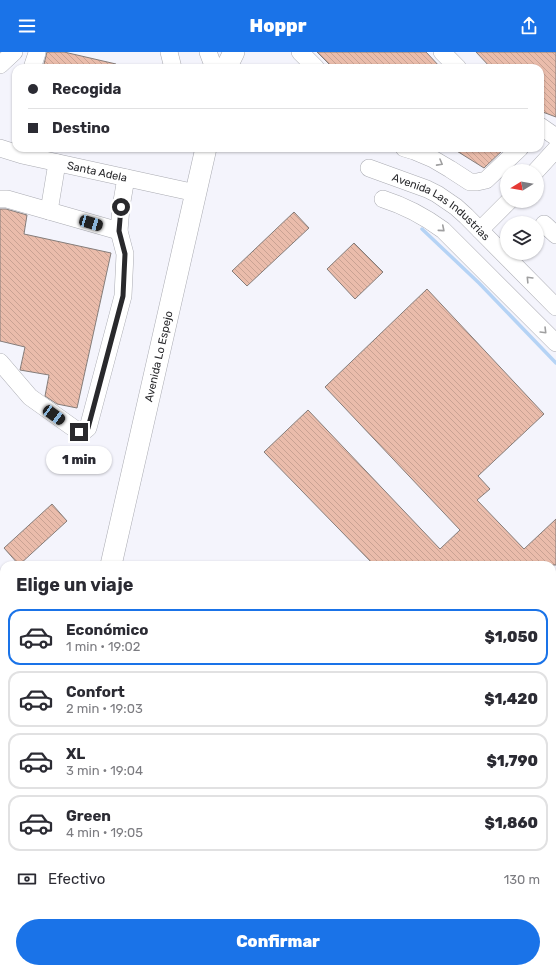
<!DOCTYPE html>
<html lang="es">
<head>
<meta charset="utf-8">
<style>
	body { margin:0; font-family:Rubik,sans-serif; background:#f2f2f3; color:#2b2b33; height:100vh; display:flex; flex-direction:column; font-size:15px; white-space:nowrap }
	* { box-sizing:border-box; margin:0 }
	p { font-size:13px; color:#7c7c81 }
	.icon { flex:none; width:22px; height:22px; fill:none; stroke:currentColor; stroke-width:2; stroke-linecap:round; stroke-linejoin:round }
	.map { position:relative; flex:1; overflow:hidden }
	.side { position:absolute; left:0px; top:509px; width:556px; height:412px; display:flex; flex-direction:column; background:#fff; border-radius:12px 12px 0 0; box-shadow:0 1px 3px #0004 }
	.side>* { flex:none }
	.guide { position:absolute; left:12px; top:12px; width:532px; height:88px; border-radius:12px; box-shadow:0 1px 3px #0004; display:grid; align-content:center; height:88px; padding:0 16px; background:#fff }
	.needle { width:26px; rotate:259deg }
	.tools { position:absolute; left:500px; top:112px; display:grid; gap:8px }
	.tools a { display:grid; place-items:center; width:44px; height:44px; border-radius:50%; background:#fff; box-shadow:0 1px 3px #0004; font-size:20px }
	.end { position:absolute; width:18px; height:18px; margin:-9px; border:5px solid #29292c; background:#fff; box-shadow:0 0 0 2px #fff }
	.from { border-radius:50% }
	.bubble { position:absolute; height:28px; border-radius:14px; background:#fff; box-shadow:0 1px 3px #0004; font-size:13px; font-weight:800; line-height:28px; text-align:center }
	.car { position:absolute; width:12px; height:24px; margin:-12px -6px; border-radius:5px; box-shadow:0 0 3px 1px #0007; background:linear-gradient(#222 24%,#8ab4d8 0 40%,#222 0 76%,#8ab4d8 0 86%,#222 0) }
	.guide b { display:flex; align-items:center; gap:14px; height:38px; font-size:15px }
	.guide b+b { border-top:1px solid #e1e1e2 }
	.guide i { width:10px; height:10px; background:#2b2b33 }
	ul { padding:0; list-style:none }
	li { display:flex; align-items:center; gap:12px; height:56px; margin:0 8px 6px; padding:0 8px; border:2px solid #e1e1e2; border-radius:12px }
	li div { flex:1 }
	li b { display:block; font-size:15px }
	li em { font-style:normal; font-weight:800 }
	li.selected { border-color:#1a73e8 }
	li>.icon { width:36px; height:36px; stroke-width:1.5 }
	h2 { padding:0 16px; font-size:18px; line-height:48px }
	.pay { display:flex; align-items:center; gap:10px; height:44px; padding:0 16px; font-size:15px }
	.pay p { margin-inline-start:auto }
	.button { display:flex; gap:8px; margin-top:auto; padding:8px 16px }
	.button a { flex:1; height:46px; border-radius:24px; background:#1a73e8; color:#fff; font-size:16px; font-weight:800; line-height:46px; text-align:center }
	header { display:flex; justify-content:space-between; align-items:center; height:52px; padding:0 16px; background:#1a73e8; color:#fff; font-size:18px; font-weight:800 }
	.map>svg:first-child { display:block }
</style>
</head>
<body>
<header><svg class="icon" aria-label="menu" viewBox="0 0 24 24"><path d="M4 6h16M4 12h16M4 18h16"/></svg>Hoppr<svg class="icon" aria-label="share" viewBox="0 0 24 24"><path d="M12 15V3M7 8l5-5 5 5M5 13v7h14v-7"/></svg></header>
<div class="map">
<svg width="556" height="921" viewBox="0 0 556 921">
	<defs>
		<pattern id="building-back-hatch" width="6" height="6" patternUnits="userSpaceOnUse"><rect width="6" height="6" fill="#eabcab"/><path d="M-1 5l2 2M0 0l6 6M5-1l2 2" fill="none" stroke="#c9a293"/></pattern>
	</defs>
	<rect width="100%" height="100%" fill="#f4f4fc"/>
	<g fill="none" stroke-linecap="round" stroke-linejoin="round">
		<path stroke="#b5d3f5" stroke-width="3.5" d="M422 177 479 231 556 311"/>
	</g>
	<path fill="url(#building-back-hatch)" stroke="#857d7a" d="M47 0H64L116 12V16H43Z
		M317 0H426L441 16H333Z
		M476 0H556V65L540 59V16H491Z
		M452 96H505L484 116Z
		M0 157H6L27 163 24 182 111 201 77 356 57 352 45 344 49 323 20 318 25 295 0 289Z
		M294 160 309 176 247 234 232 219Z
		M354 191 383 220 355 247 327 217Z
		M427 237 544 362 478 424 490 437 477 448 524 497 556 467V513H374L264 400 308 358 440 497 460 478 325 335Z
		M52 452 67 469 19 513 4 496Z"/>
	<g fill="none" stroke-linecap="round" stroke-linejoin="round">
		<g stroke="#aaabb2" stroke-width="18">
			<g id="minor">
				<path d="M169 0 173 16"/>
				<path d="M208 0 214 16"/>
				<path d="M300 0 316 16"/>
				<path d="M442 0 458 16"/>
				<path d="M0 13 14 0"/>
				<path d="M32 16 37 1"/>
				<path d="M540 74 556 85"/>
				<path id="s1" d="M0 96 22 103 196 141"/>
				<path d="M404 96 414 99 433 107 450 117 470 130H477L486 128 520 96"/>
				<path id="s2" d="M369 116 427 137 437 142 456 155 466 164 556 255"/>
				<path d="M536 119 556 97"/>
				<path d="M0 147H7L119 179"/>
				<path d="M383 147C405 154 424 164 443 178L556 291"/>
				<path d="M49 159 57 111"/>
				<path d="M544 172 556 183"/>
				<path d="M480 178 509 149"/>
				<path d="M0 310 30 345 79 380H83L88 376 123 244 125 202 119 179 121 155 126 126"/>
			</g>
		</g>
		<g stroke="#aaabb2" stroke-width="22">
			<g id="major">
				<path d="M226 16 234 0"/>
				<path id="s3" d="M111 513 206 96"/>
				<path d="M18 921 19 917"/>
			</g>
		</g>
		<use href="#minor" stroke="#fff" stroke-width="17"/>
		<use href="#major" stroke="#fff" stroke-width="21"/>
	</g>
	<defs><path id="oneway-chevron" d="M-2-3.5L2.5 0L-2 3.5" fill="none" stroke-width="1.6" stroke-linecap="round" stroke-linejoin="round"/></defs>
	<g stroke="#9f9fa0">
		<use href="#oneway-chevron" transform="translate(440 111) rotate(29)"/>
		<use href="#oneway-chevron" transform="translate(442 177) rotate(40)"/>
		<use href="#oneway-chevron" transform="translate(529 227) rotate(-134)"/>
		<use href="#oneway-chevron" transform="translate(544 279) rotate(45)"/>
	</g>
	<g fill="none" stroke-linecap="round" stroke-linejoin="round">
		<path stroke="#29292c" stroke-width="5" d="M79 380H83L88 376 123 244 125 202 119 179 121 155"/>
	</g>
	<g text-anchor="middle" stroke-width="3.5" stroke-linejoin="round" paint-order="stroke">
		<g font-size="11" fill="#29292c" stroke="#fff">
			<text dy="4" stroke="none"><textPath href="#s1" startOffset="100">Santa Adela</textPath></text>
			<text dy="4" stroke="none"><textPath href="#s2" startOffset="83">Avenida Las Industrias</textPath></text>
			<text dy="4" stroke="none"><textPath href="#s3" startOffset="214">Avenida Lo Espejo</textPath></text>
		</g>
	</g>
</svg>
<div class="tools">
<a><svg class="needle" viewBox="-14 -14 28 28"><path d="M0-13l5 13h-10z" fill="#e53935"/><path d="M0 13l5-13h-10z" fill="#7c7c81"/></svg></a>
<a><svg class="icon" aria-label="layers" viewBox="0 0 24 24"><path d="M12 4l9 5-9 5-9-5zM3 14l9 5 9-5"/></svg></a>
</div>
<i class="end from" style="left:121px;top:155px"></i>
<i class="end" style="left:79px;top:380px"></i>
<div class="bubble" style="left:46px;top:394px;width:66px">1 min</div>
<i class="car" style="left:91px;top:171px;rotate:106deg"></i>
<i class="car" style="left:54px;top:363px;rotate:126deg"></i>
<div class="guide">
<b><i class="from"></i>Recogida</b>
<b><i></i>Destino</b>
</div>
<section class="side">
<h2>Elige un viaje</h2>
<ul>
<li class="selected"><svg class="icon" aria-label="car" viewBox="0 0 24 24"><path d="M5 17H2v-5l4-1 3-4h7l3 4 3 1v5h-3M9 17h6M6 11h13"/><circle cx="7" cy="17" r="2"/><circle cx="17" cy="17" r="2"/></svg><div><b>Económico</b><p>1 min · 19:02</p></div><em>$1,050</em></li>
<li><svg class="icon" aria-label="car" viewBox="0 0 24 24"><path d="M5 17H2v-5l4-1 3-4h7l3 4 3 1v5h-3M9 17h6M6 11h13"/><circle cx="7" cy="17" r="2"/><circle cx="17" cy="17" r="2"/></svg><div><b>Confort</b><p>2 min · 19:03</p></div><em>$1,420</em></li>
<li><svg class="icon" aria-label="car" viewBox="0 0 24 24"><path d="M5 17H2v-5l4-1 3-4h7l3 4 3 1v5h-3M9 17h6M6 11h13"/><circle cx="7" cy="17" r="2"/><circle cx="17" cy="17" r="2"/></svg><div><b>XL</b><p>3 min · 19:04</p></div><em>$1,790</em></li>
<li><svg class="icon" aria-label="car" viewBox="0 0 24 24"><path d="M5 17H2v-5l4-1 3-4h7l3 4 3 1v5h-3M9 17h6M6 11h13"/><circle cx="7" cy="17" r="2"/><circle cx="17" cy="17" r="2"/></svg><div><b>Green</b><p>4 min · 19:05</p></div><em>$1,860</em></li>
</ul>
<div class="pay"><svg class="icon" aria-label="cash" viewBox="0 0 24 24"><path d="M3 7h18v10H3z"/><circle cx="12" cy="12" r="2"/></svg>Efectivo<p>130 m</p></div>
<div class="button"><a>Confirmar</a></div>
</section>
</div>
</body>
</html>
